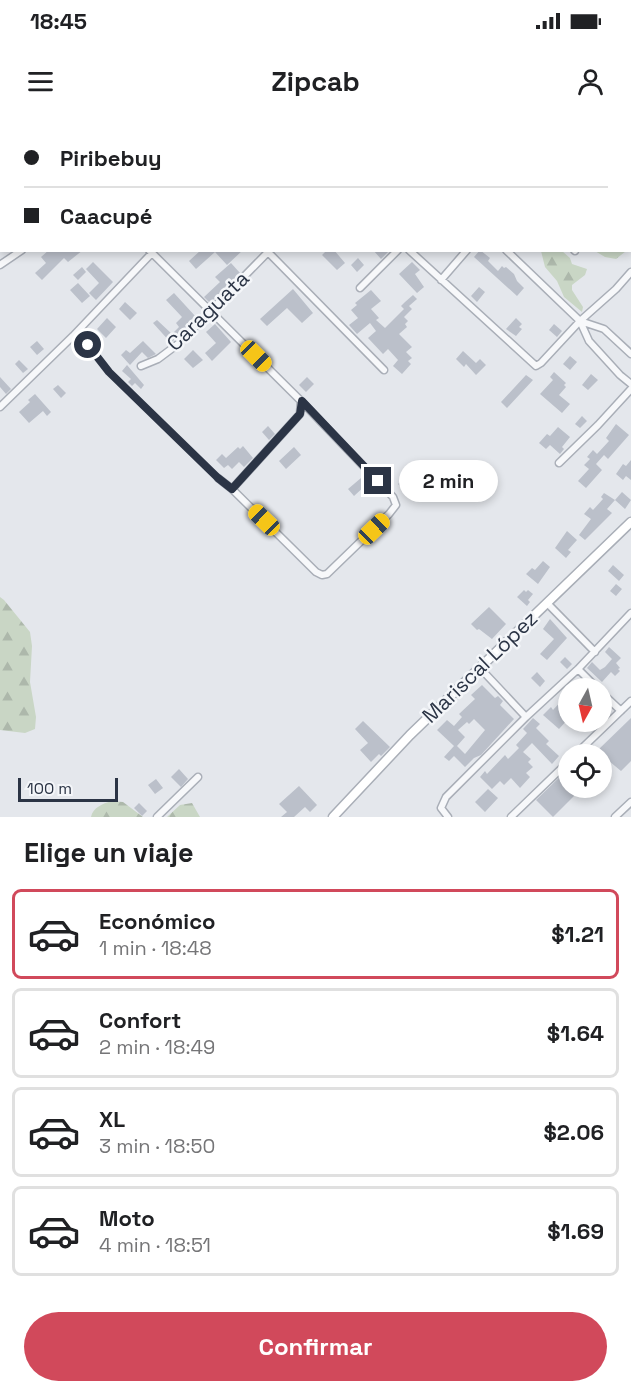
<!DOCTYPE html>
<html lang="es">
<head>
<meta charset="utf-8">
<style>
	body { margin:0; font-family:"Space Grotesk",sans-serif; background:#f2f2f2; color:#202124; height:100vh; display:flex; flex-direction:column; font-size:22px; white-space:nowrap }
	* { box-sizing:border-box; margin:0 }
	p { font-size:20px; color:#757577 }
	.icon { flex:none; width:33px; height:33px; fill:none; stroke:currentColor; stroke-width:2; stroke-linecap:round; stroke-linejoin:round }
	.map { position:relative; height:697px; overflow:hidden }
	.sheet { display:flex; flex-direction:column; background:#fff; flex:1 }
	.sheet>* { flex:none }
	.banner { position:absolute; left:0px; top:0px; width:632px; height:132px; box-shadow:0 3px 9px #0003; display:grid; align-content:center; height:132px; padding:0 24px; background:#fff }
	.needle { width:39px; rotate:188deg }
	.fabs { position:absolute; left:558px; top:558px; display:grid; gap:12px }
	.fabs a { display:grid; place-items:center; width:54px; height:54px; border-radius:50%; background:#fff; box-shadow:0 3px 9px #0003; font-size:30px }
	.scale { position:absolute; left:18px; bottom:15px; width:100px; box-sizing:border-box; padding-left:6px; border:3px solid #2b3445; border-top:0; font-size:16px; line-height:21px; white-space:nowrap; color:#2b3445; -webkit-text-stroke:4px #f4f6f9; paint-order:stroke }
	.end { position:absolute; width:27px; height:27px; margin:-14px; border:8px solid #2b3445; background:#fff; box-shadow:0 0 0 3px #fff }
	.from { border-radius:50% }
	.bubble { position:absolute; height:42px; border-radius:21px; background:#fff; box-shadow:0 3px 9px #0003; font-size:20px; font-weight:800; line-height:42px; text-align:center }
	.car { position:absolute; width:18px; height:36px; margin:-18px -9px; border-radius:8px; box-shadow:0 0 4px 2px #0007; background:linear-gradient(#f5c518 24%,#345 0 40%,#f5c518 0 76%,#345 0 86%,#f5c518 0) }
	.banner b { display:flex; align-items:center; gap:21px; height:57px; font-size:22px }
	.banner b+b { border-top:2px solid #e0e0e0 }
	.banner i { width:15px; height:15px; background:#202124 }
	ul { padding:0; list-style:none }
	li { display:flex; align-items:center; gap:18px; height:90px; margin:0 12px 9px; padding:0 12px; border:3px solid #e0e0e0; border-radius:9px }
	li div { flex:1 }
	li b { display:block; font-size:22px }
	li em { font-style:normal; font-weight:800 }
	li.selected { border-color:#d1495b }
	li>.icon { width:54px; height:54px; stroke-width:1.5 }
	h2 { padding:0 24px; font-size:27px; line-height:72px }
	.action { display:flex; gap:12px; margin-top:auto; padding:12px 24px }
	.action a { flex:1; height:69px; border-radius:36px; background:#d1495b; color:#fff; font-size:24px; font-weight:800; line-height:69px; text-align:center }
	.status { display:flex; justify-content:space-between; align-items:center; height:42px; padding:0 30px; background:#fff; direction:ltr }
	.status svg { height:16px; fill:currentColor }
	header { display:flex; justify-content:space-between; align-items:center; height:78px; padding:0 24px; background:#fff; font-size:27px; font-weight:800 }
	.map>svg:first-child { display:block }
</style>
</head>
<body>
<div class="status"><b>18:45</b><svg viewBox="0 0 49 12"><path d="M0 12V9h3v3zM5 12V6h3v6zM10 12V3h3v9zM15 12V0h3v12zM26 1h20v11H26zM47 4h2v5h-2z"/></svg></div>
<header><svg class="icon" aria-label="menu" viewBox="0 0 24 24"><path d="M4 6h16M4 12h16M4 18h16"/></svg>Zipcab<svg class="icon" aria-label="person" viewBox="0 0 24 24"><circle cx="12" cy="8" r="4"/><path d="M4 21q1-7 8-7t8 7"/></svg></header>
<div class="map">
<svg width="631" height="697" viewBox="0 0 631 697">
	<defs>
		<pattern id="forest-firs" width="22" height="20" patternUnits="userSpaceOnUse" patternTransform="scale(1.5)"><rect width="22" height="20" fill="#c9d6c5"/><path d="M5 1l3.5 6h-7zM16 11l3.5 6h-7z" fill="#adb8ab"/></pattern>
	</defs>
	<rect width="100%" height="100%" fill="#e4e7ec"/>
	<path fill="url(#forest-firs)" d="M541 131H562L570 138 572 144 587 149 585 155 572 165V170L583 187 582 192 564 177 557 161 545 147Z
		M595 131H626L616 139 605 137Z
		M0 477 4 480 30 512 32 526 30 562 36 597 35 609 25 613 0 610Z
		M111 681 123 682 143 697H91C93 687 103 684 111 681Z
		M192 683 200 697H167L180 685Z"/>
	<path fill="#bbc0ca" fill-rule="evenodd" d="M49 130H83L68 142 64 138 42 160 35 153 46 143 41 137Z
		M201 130H243L227 145 215 132 196 149 189 141Z
		M327 130H334L345 143 337 150 322 135Z
		M373 130H390L381 139Z
		M480 130 490 138 488 141 498 151 502 146 504 148 506 147 514 154 517 161 524 168 517 176 474 137Z
		M358 138 364 145 357 152 351 145Z
		M93 142 113 162 96 180 89 173 99 163 86 149Z
		M412 142 420 150 415 154 424 167 417 173 399 154Z
		M231 143 240 153 210 183 204 177 220 162 215 157Z
		M82 147 86 152 78 160 73 155Z
		M78 163 90 176 82 183 70 170Z
		M479 167 485 172 477 182 471 176Z
		M293 169 313 193 302 203 287 188 267 206 260 199Z
		M371 170 381 181 371 189 379 198 376 200 385 208 404 189 401 186 405 182 413 175 417 179 409 186 412 189 404 197 408 201 405 204 407 207 399 214 412 227 406 232 412 238 408 241 411 244 402 254 393 246 398 240 388 229 383 234 368 218 376 211 370 203 357 214 349 205 358 198 351 190 357 185 355 183Z
		M174 173 196 197 171 223 153 203 157 200 172 214 179 207 176 203 182 197 166 180Z
		M125 182 137 193 130 200 119 189Z
		M107 198 116 207 106 218 97 209Z
		M516 198 522 204 519 207 522 209 516 216 506 209Z
		M215 204 231 222 212 241 205 233 216 223 206 212Z
		M554 204 562 211 557 217 549 210Z
		M37 221 44 229 37 235 30 227Z
		M143 221 156 234 148 238 142 232 130 245 121 235 126 230 130 233Z
		M193 230 203 240 193 248 184 239Z
		M463 231 476 243 480 239 486 245 476 255 466 244 464 247 456 239Z
		M570 236 577 242 570 250 563 244Z
		M19 240 28 249 23 253 15 244Z
		M127 245 144 265 141 269 135 263 132 266 128 262 131 259 122 251Z
		M554 252 566 263 564 265 566 267 559 275 570 284 562 293 540 274 553 260 550 257Z
		M591 254 598 260 588 270 582 265Z
		M526 255 533 260 507 288 501 282Z
		M0 257 11 269 6 274 0 267Z
		M307 257 314 264 306 272 299 265Z
		M58 265 66 273 61 278 53 269Z
		M35 274 51 292 47 296 43 291 29 303 19 292 30 282 28 280Z
		M582 296 587 301 580 308 575 304Z
		M616 304 629 315 608 339 604 335 596 344 602 350 586 368 578 361 589 349 584 345 590 339 587 337 593 330 597 334 609 321 606 318Z
		M268 306 275 314 269 320 262 312Z
		M558 307 570 317 562 327 564 329 560 334 550 325 546 329 539 323 547 314 550 316Z
		M243 326 253 338 244 347 239 342 232 349 228 345 224 348 216 340 222 334 226 338 238 327 240 329Z
		M294 327 301 335 286 349 279 341Z
		M631 340V360L626 356 623 360 616 354 623 344 626 346Z
		M409 354 416 361 405 372 398 364Z
		M361 358 366 365 354 376 348 369Z
		M622 372 631 380 625 389 615 380Z
		M604 373 615 380 607 389 612 393 585 420 579 415 591 399 584 394 590 387 593 390 603 379 601 377Z
		M567 411 577 420 568 430 571 432 566 438 555 428Z
		M543 441 550 447 538 464 526 454 532 448 535 450Z
		M613 445 624 455 619 461 608 451Z
		M616 464 622 469 616 476 610 471Z
		M524 470 526 472 528 470 533 474 528 480 530 482 527 486 517 477Z
		M489 487 506 504 492 519 479 509 477 510 471 504Z
		M550 499 567 518 547 540 540 534 554 519 543 509Z
		M609 527 621 538 616 543 620 548 618 549 620 551 615 556 611 552 602 562 587 548 592 542 600 550 605 547 612 539 605 532Z
		M565 537 572 544 567 549 560 542Z
		M537 552 545 561 540 567 531 558Z
		M482 565 495 578 498 576 503 581 500 585 514 599 481 635 474 638 465 647 454 636 449 641 444 637 454 626 437 610 447 600 454 606 462 597 459 594 475 579 471 575ZM474 599 485 610 465 634 457 626 465 617 458 610 467 602 469 604Z
		M564 578 568 581V590L565 593 568 599 559 609 543 595 551 587 553 590Z
		M533 598 540 604 536 608 549 621 546 624 559 636 552 644 532 623 523 632 531 639 528 642 533 647 526 653 530 657 520 668 511 658 504 665 500 661 492 669 480 657 485 651 487 654 505 635 508 639 519 628 516 625 527 613 523 609Z
		M631 598V641L621 651 609 641 602 648V634H583L593 625 598 630Z
		M363 601 390 627 381 636 379 634 371 642 360 630 368 623 355 609Z
		M179 649 188 659 181 667 171 657Z
		M568 649V668H582L553 697 536 680Z
		M156 659 163 668 155 674 148 665Z
		M299 666 317 685 310 692 305 687 294 697H281L287 692 279 684Z
		M488 669 498 678 485 692 475 682Z
		M139 683 147 691 142 696 134 688Z"/>
	<g fill="none" stroke-linecap="round" stroke-linejoin="round">
		<g stroke="#a9aeb7" stroke-width="6">
			<path id="lane" d="M74 217 88 225 109 252 218 358"/>
		</g>
		<g stroke="#a9aeb7" stroke-width="9">
			<path id="street" d="M63 0 64 2
				M273 0 274 2
				M362 0 363 2
				M379 0 381 2
				M440 0 442 2
				M611 0 612 2
				M47 2 50 0
				M214 2 216 0
				M402 2 403 0
				M589 2 590 0
				M630 18 631 19
				M0 31 2 30
				M149 130 301 281 393 377 396 385 389 394 327 454 322 455 316 452 232 369 218 358
				M409 130 536 246 541 243 580 201 616 169 631 152
				M506 130 580 201 589 221 620 255 631 264
				M574 130 575 131
				M267 131 384 250
				M0 145 22 130
				M441 160 467 130
				M360 168 398 130
				M580 201 604 209 631 234
				M141 246 158 239 178 224 270 130
				M0 287 73 216 152 133
				M559 343 598 305 631 269
				M232 369 300 294 301 281
				M547 483 595 532
				M480 548 526 597
				M578 549 597 568
				M602 573 621 591
				M576 634 631 581
				M157 697 198 657
				M448 697 441 688 446 677 526 597 578 549 631 493
				M511 697 568 642
				M615 697 631 682"/>
		</g>
		<g stroke="#a9aeb7" stroke-width="11">
			<path id="secondary" d="M333 697 410 615 631 402"/>
		</g>
		<use href="#lane" stroke="#f7f8fa" stroke-width="3"/>
		<use href="#street" stroke="#f7f8fa" stroke-width="6"/>
		<use href="#secondary" stroke="#fff" stroke-width="8"/>
	</g>
	<g fill="none" stroke-linecap="round" stroke-linejoin="round">
		<path stroke="#2b3445" stroke-width="8" d="M88 225 109 252 218 358 232 369 300 294 302 281 378 361"/>
	</g>
	<g text-anchor="middle" stroke-width="5" stroke-linejoin="round" paint-order="stroke">
		<g font-size="21" fill="#2b3445" stroke="#f4f6f9">
			<text transform="translate(208 191) rotate(-44)" y="7">Caraguata</text>
			<text transform="translate(480 547) rotate(-44)" y="7">Mariscal López</text>
		</g>
	</g>
</svg>
<div class="fabs">
<a><svg class="needle" viewBox="-14 -14 28 28"><path d="M0-13l5 13h-10z" fill="#e53935"/><path d="M0 13l5-13h-10z" fill="#757577"/></svg></a>
<a><svg class="icon" aria-label="locate" viewBox="0 0 24 24"><circle cx="12" cy="12" r="6"/><path d="M12 2v4M12 18v4M2 12h4M18 12h4"/></svg></a>
</div>
<div class="scale">100 m</div>
<i class="end from" style="left:88px;top:225px"></i>
<i class="end" style="left:378px;top:361px"></i>
<div class="bubble" style="left:399px;top:340px;width:99px">2 min</div>
<i class="car" style="left:256px;top:236px;rotate:135deg"></i>
<i class="car" style="left:264px;top:400px;rotate:314deg"></i>
<i class="car" style="left:374px;top:409px;rotate:46deg"></i>
<div class="banner">
<b><i class="from"></i>Piribebuy</b>
<b><i></i>Caacupé</b>
</div>
</div>
<section class="sheet">
<h2>Elige un viaje</h2>
<ul>
<li class="selected"><svg class="icon" aria-label="car" viewBox="0 0 24 24"><path d="M5 17H2v-5l4-1 3-4h7l3 4 3 1v5h-3M9 17h6M6 11h13"/><circle cx="7" cy="17" r="2"/><circle cx="17" cy="17" r="2"/></svg><div><b>Económico</b><p>1 min · 18:48</p></div><em>$1.21</em></li>
<li><svg class="icon" aria-label="car" viewBox="0 0 24 24"><path d="M5 17H2v-5l4-1 3-4h7l3 4 3 1v5h-3M9 17h6M6 11h13"/><circle cx="7" cy="17" r="2"/><circle cx="17" cy="17" r="2"/></svg><div><b>Confort</b><p>2 min · 18:49</p></div><em>$1.64</em></li>
<li><svg class="icon" aria-label="car" viewBox="0 0 24 24"><path d="M5 17H2v-5l4-1 3-4h7l3 4 3 1v5h-3M9 17h6M6 11h13"/><circle cx="7" cy="17" r="2"/><circle cx="17" cy="17" r="2"/></svg><div><b>XL</b><p>3 min · 18:50</p></div><em>$2.06</em></li>
<li><svg class="icon" aria-label="car" viewBox="0 0 24 24"><path d="M5 17H2v-5l4-1 3-4h7l3 4 3 1v5h-3M9 17h6M6 11h13"/><circle cx="7" cy="17" r="2"/><circle cx="17" cy="17" r="2"/></svg><div><b>Moto</b><p>4 min · 18:51</p></div><em>$1.69</em></li>
</ul>
<div class="action"><a>Confirmar</a></div>
</section>
</body>
</html>
